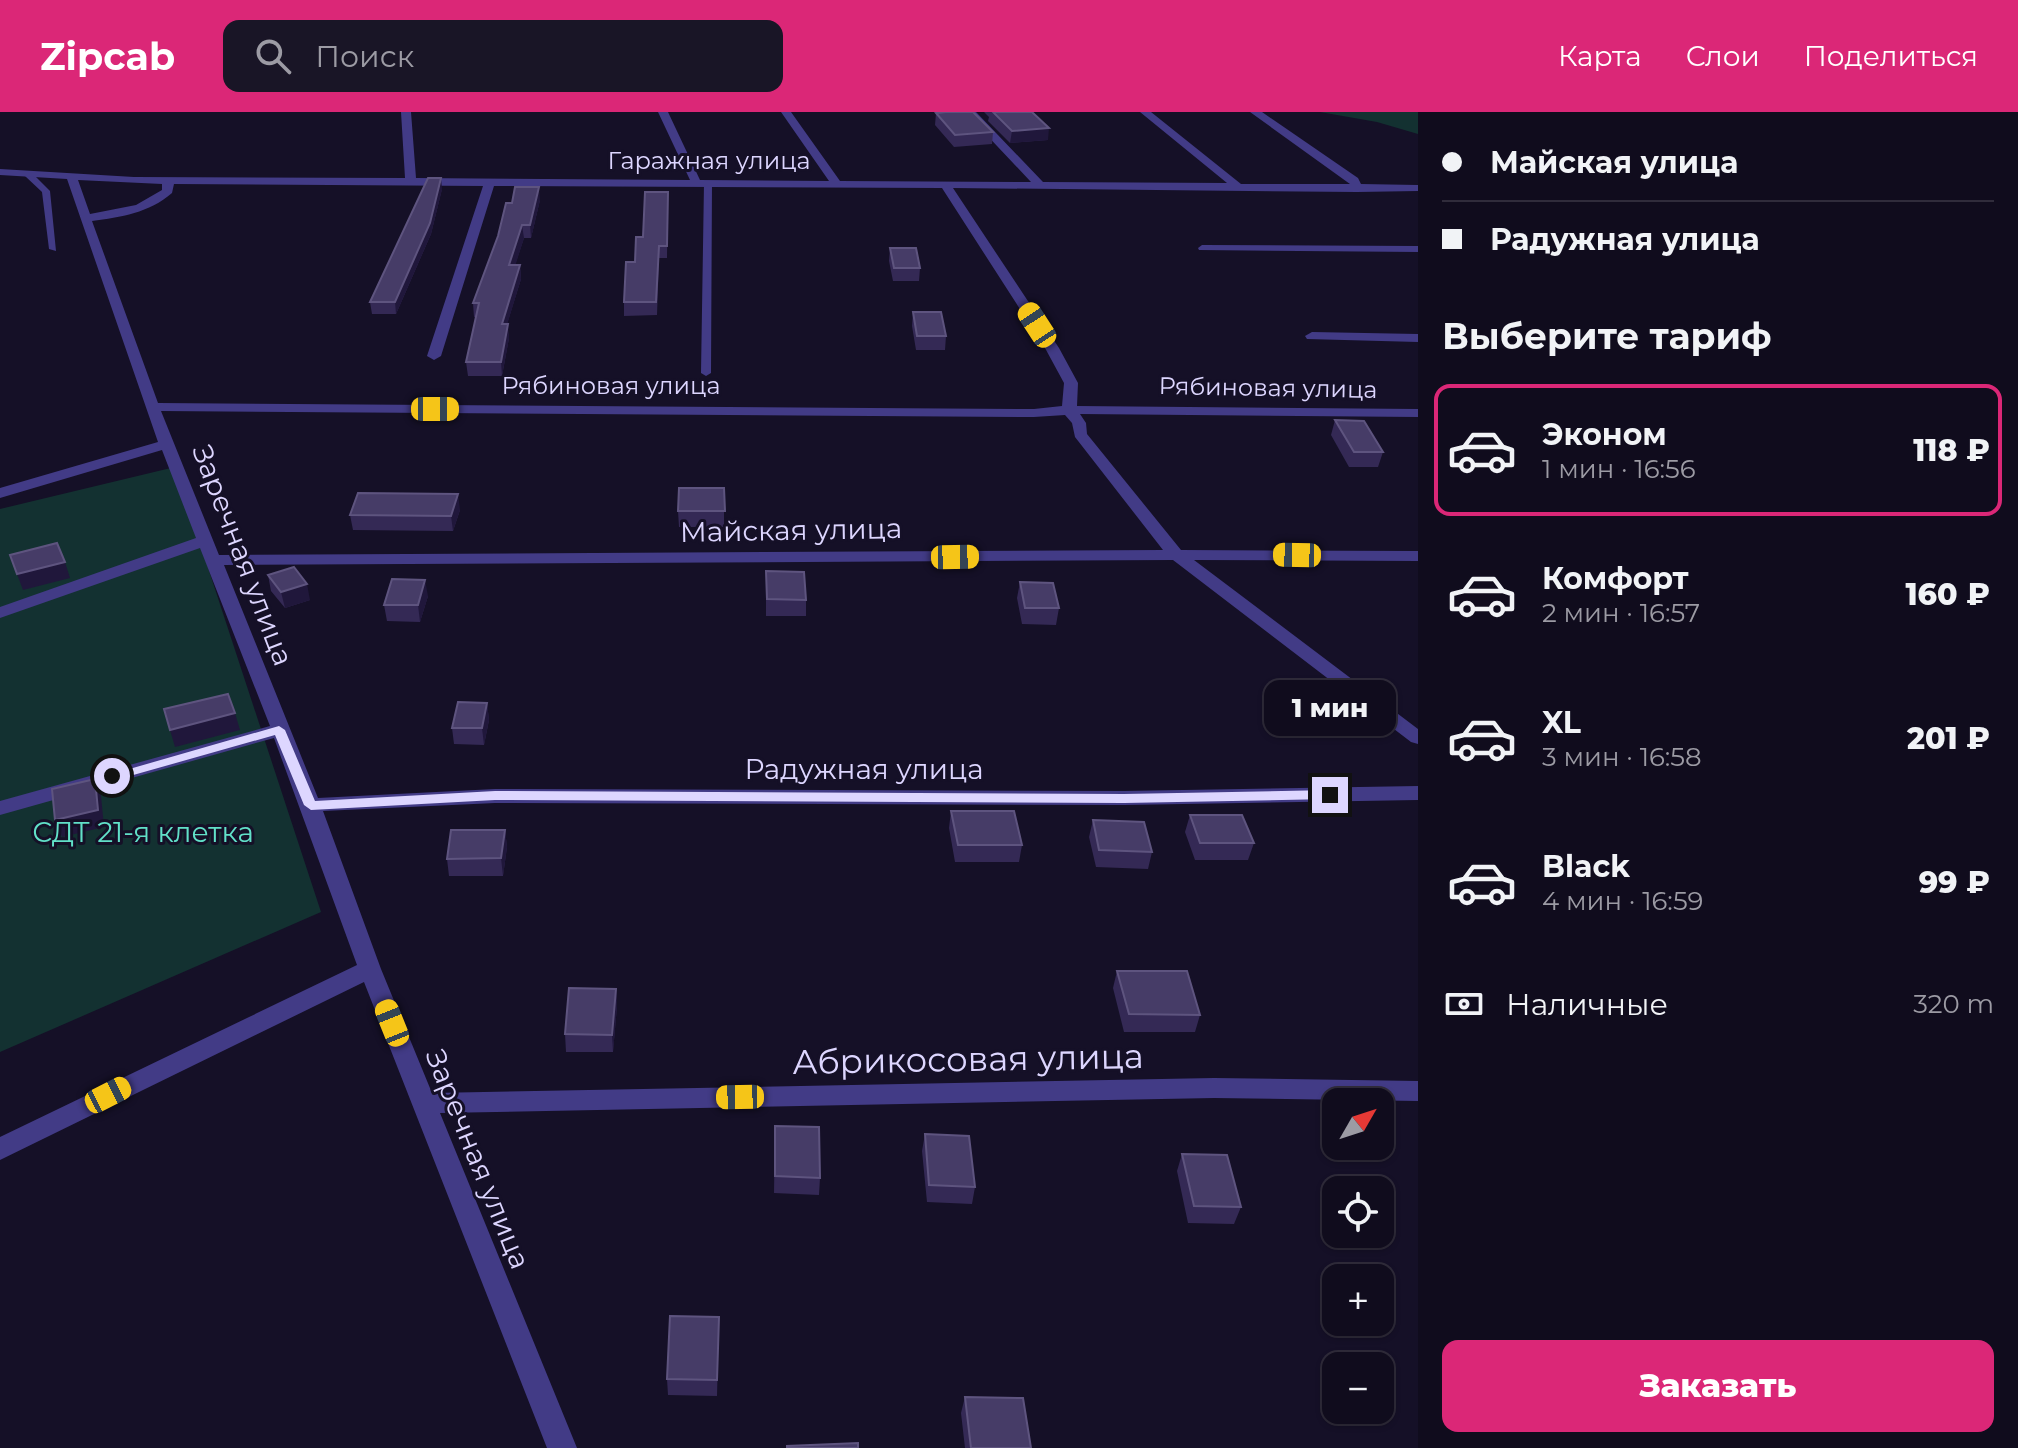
<!DOCTYPE html>
<html lang="ru">
<head>
<meta charset="utf-8">
<style>
	body { margin:0; font-family:Montserrat,sans-serif; background:#191526; color:#f1f3f6; height:100vh; display:flex; flex-direction:column; font-size:30px; white-space:nowrap }
	* { box-sizing:border-box; margin:0 }
	p { font-size:26px; color:#9c9ba4 }
	.icon { flex:none; width:44px; height:44px; fill:none; stroke:currentColor; stroke-width:2; stroke-linecap:round; stroke-linejoin:round }
	.map { position:relative; flex:1; overflow:hidden }
	.panel { display:flex; flex-direction:column; background:#100c1d; width:600px }
	.panel>* { flex:none }
	.banner { display:grid; align-content:center; height:176px; padding:0 24px; background:#100c1d }
	.needle { width:52px; rotate:51deg }
	.controls { position:absolute; left:1322px; top:976px; display:grid; gap:16px }
	.controls a { display:grid; place-items:center; width:72px; height:72px; border-radius:16px; background:#100c1d; box-shadow:0 2px 6px #0004,0 0 0 2px #302c3b; font-size:40px }
	.end { position:absolute; width:36px; height:36px; margin:-18px; border:10px solid #ddd6ff; background:#111; box-shadow:0 0 0 4px #111 }
	.from { border-radius:50% }
	.bubble { position:absolute; height:56px; border-radius:16px; background:#100c1d; box-shadow:0 2px 6px #0004,0 0 0 2px #302c3b; font-size:26px; font-weight:800; line-height:56px; text-align:center }
	.car { position:absolute; width:24px; height:48px; margin:-24px -12px; border-radius:10px; box-shadow:0 0 6px 2px #0007; background:linear-gradient(#f5c518 24%,#345 0 40%,#f5c518 0 76%,#345 0 86%,#f5c518 0) }
	.banner b { display:flex; align-items:center; gap:28px; height:76px; font-size:30px }
	.banner b+b { border-top:2px solid #302c3b }
	.banner i { width:20px; height:20px; background:#f1f3f6 }
	ul { padding:0; list-style:none }
	li { display:flex; align-items:center; gap:24px; height:132px; margin:0 16px 12px; padding:0 8px; border:4px solid transparent; border-radius:16px }
	li div { flex:1 }
	li b { display:block; font-size:30px }
	li em { font-style:normal; font-weight:800 }
	li.current { border-color:#db2777 }
	li>.icon { width:72px; height:72px; stroke-width:1.5 }
	h2 { padding:0 24px; font-size:36px; line-height:96px }
	.pay { display:flex; align-items:center; gap:20px; height:88px; padding:0 24px; font-size:30px }
	.pay p { margin-inline-start:auto }
	.cta { display:flex; gap:16px; margin-top:auto; padding:16px 24px }
	.cta a { flex:1; height:92px; border-radius:16px; background:#db2777; color:#fff; font-size:32px; font-weight:800; line-height:92px; text-align:center }
	header { display:flex; align-items:center; gap:48px; box-sizing:border-box; height:112px; padding:0 40px; background:#db2777; color:#fff }
	header strong { font-size:38px }
	nav { display:flex; gap:44px; margin-inline-start:auto; font-size:28px }
	.search { width:560px; height:72px; background:#191526; display:flex; align-items:center; gap:20px; box-sizing:border-box; padding:0 28px; border-radius:16px; color:#9c9ba4; font-size:30px }
	main { display:flex; flex:1; min-height:0 }
	.map>svg:first-child { display:block }
</style>
</head>
<body>
<header>
<strong>Zipcab</strong>
<div class="search"><svg class="icon" aria-label="search" viewBox="0 0 24 24"><circle cx="10" cy="10" r="6"/><path d="M15 15l6 6"/></svg>Поиск</div>
<nav><a>Карта</a><a>Слои</a><a>Поделиться</a></nav>
</header>
<main>
<div class="map">
<svg width="1418" height="1336" viewBox="0 0 1418 1336">
	<rect width="100%" height="100%" fill="#151027"/>
	<path fill="#133131" d="M1320 0H1418V22L1377 10Z
		M175 355 321 800 0 940V397Z"/>
	<g fill="none" stroke-linecap="round" stroke-linejoin="round">
		<path fill="#423b86" fill-rule="evenodd" d="M25 60H31L50 79 56 139 49 137 42 80 25 64Z
			M708 69 712 71 711 261 706 264 701 261 704 71Z
			M1202 133 1418 134V140L1199 138 1198 136Z"/>
		<path fill="#423b86" fill-rule="evenodd" d="M401 0H411L416 66 690 68 658 0H668L700 68 829 69 781 0H791L840 69 1031 70 965 0H976L1043 70 1227 71 1140 0H1151L1241 72H1350L1250 0H1262L1358 66 1361 72 1418 73V79L1357 80 953 76 1059 236 1078 271 1077 294 1418 297V305L1080 302 1086 311 1087 322 1181 438 1418 439V449L1194 448 1418 617V632L1411 630 1173 448 224 453 318 686 495 677 1124 679 1418 674V688L1124 693 495 691 323 699 381 857 432 981 1214 966 1418 969V989L1214 986 440 1001 577 1336H547L364 870 0 1048V1025L357 853 274 626 0 703V689L270 614 200 436 0 506V495L196 426 162 338 0 386V376L158 330 67 67 0 63V57L134 65 405 66ZM78 68 162 72V78L136 93 90 102ZM174 72 483 74 427 244 434 248 441 244 494 74 942 76 1045 236 1064 271 1062 294 1034 297 158 291 92 109C121 105 149 101 172 81ZM161 299 1034 305 1065 303 1072 311 1075 325 1163 438 219 443Z
			M1312 220 1418 222V230L1307 227 1305 224Z"/>
	</g>
	<path fill="#342955" d="M984 0H1032L1048 28 1010 31 988 9 989 5Z
		M936 1 993 20 992 32 954 35 935 13Z
		M442 77 431 122 396 202H372L370 190Z
		M668 80 667 146H659L657 203 624 204V190L643 125Z
		M540 88 531 126H524L515 153H520L521 167 507 212 509 226 502 264H468L466 250 476 205H474L473 191 498 124Z
		M890 136 920 156 919 169H893L889 149Z
		M913 200 946 224 945 238H916L912 214Z
		M1335 308 1383 340 1378 355H1349L1331 323Z
		M724 376V415H679L678 399Z
		M460 398 453 419 353 418 350 403Z
		M766 459 806 488V504H766Z
		M268 463 310 488 285 496 271 479Z
		M1020 470 1059 496 1056 513 1022 512 1017 486Z
		M428 484 420 510 387 509 384 493Z
		M487 591 489 608 484 633 454 632 452 616Z
		M951 699 1022 733 1019 750H955L949 716Z
		M1190 703 1254 731 1248 748H1195L1185 720Z
		M1093 708 1152 740 1148 757 1096 755 1089 725Z
		M505 718 507 735 503 764H449L447 747Z
		M1117 859 1200 903 1195 920H1124L1113 876Z
		M616 877 617 894 613 940H566L565 922Z
		M775 1014 820 1066 819 1083 774 1081Z
		M925 1022 975 1075 972 1092 927 1090 922 1039Z
		M1182 1042 1241 1095 1234 1112 1188 1111 1177 1059Z
		M719 1205 717 1284 668 1283 667 1267Z
		M965 1285 1031 1336H965L961 1301Z"/>
	<path fill="#20173b" d="M1049 16 1048 28 1010 31 1012 19Z
		M441 66 442 77 431 122 396 202 395 190Z
		M539 75 540 88 531 126 530 113Z
		M522 113 524 126 511 167 509 153Z
		M520 153 521 167 503 226 502 212Z
		M508 212 509 226 502 264 501 250Z
		M458 382 460 398 453 419 451 404Z
		M65 450 70 466 23 478 17 462Z
		M425 468 428 484 420 510 418 493Z
		M307 472 310 488 285 496 281 480Z
		M487 591 489 608 484 633 482 616Z
		M235 601 240 618 175 635 170 618Z
		M95 667 101 684 104 715 62 725 55 708Z
		M505 718 507 735 503 764 501 746Z
		M616 877 617 894 613 940 612 923Z"/>
	<path fill="#463c67" stroke="#5e547f" stroke-width="2" d="M946 0H973L993 20 955 23 936 1Z
		M993 0H1032L1049 16 1012 19Z
		M428 66H441L430 111 395 190H370Z
		M515 75H539L530 113H522L509 153H520L502 212H508L501 250H466L479 191H473L498 124 506 91H512Z
		M645 80H668L667 134H659L656 190H624L626 150H635L636 125H643Z
		M890 136H916L920 156H894Z
		M913 200H941L946 224H917Z
		M1335 308 1364 309 1383 340H1354Z
		M679 376H724L725 399H678Z
		M358 381 458 382 451 404 350 403Z
		M57 431 65 450 17 462 10 443Z
		M294 455 307 472 281 480 268 463Z
		M766 459 804 460 806 488 767 487Z
		M392 467 425 468 418 493H384Z
		M1020 470 1053 471 1059 496H1025Z
		M228 582 235 601 170 618 164 597Z
		M458 590 487 591 482 616H452Z
		M95 667 98 698 55 708 52 677Z
		M951 699H1014L1022 733H958Z
		M1190 703H1242L1254 731H1200Z
		M1093 708 1144 710 1152 740 1099 738Z
		M451 718H505L501 746 447 747Z
		M1117 859H1187L1200 903 1129 902Z
		M569 876 616 877 612 923 565 922Z
		M775 1014 819 1015 820 1066 775 1064Z
		M925 1022 969 1024 975 1075 929 1073Z
		M1182 1042 1227 1043 1241 1095 1194 1094Z
		M670 1204 719 1205 717 1268 667 1267Z
		M965 1285 1023 1286 1031 1336H971Z
		M858 1331V1336H787V1334Z"/>
	<path fill="#ddd6ff" d="M279 614 285 618 315 689 495 679 1124 682 1330 678 1336 683 1330 687 1124 691 495 688 311 698 304 693 275 623 112 669 105 664Z"/>
	<g text-anchor="middle" stroke-width="6" stroke-linejoin="round" paint-order="stroke">
		<g font-size="24" fill="#ddd6ff" stroke="#151027">
			<text x="709" y="57">Гаражная улица</text>
			<text x="611" y="282">Рябиновая улица</text>
			<text transform="translate(1268 276) rotate(1)" y="8">Рябиновая улица</text>
		</g>
		<g font-size="28" fill="#ddd6ff" stroke="#151027">
			<text transform="translate(791 418) rotate(-1)" y="10">Майская улица</text>
			<text transform="translate(243 443) rotate(69)" y="10">Заречная улица</text>
			<text x="864" y="667">Радужная улица</text>
			<text transform="translate(478 1047) rotate(68)" y="10">Заречная улица</text>
		</g>
		<g font-size="28" fill="#61e0c8" stroke="#151027">
			<text x="143" y="730">СДТ 21-я клетка</text>
		</g>
		<g font-size="34" fill="#ddd6ff" stroke="#151027">
			<text transform="translate(968 947) rotate(-1)" y="12">Абрикосовая улица</text>
		</g>
	</g>
</svg>
<div class="controls">
<a><svg class="needle" viewBox="-14 -14 28 28"><path d="M0-13l5 13h-10z" fill="#e53935"/><path d="M0 13l5-13h-10z" fill="#9c9ba4"/></svg></a>
<a><svg class="icon" aria-label="locate" viewBox="0 0 24 24"><circle cx="12" cy="12" r="6"/><path d="M12 2v4M12 18v4M2 12h4M18 12h4"/></svg></a>
<a>+</a>
<a>−</a>
</div>
<i class="end from" style="left:112px;top:664px"></i>
<i class="end" style="left:1330px;top:683px"></i>
<div class="bubble" style="left:1264px;top:568px;width:132px">1 мин</div>
<i class="car" style="left:1037px;top:213px;rotate:327deg"></i>
<i class="car" style="left:435px;top:297px;rotate:90deg"></i>
<i class="car" style="left:1297px;top:443px;rotate:271deg"></i>
<i class="car" style="left:955px;top:445px;rotate:89deg"></i>
<i class="car" style="left:392px;top:911px;rotate:338deg"></i>
<i class="car" style="left:108px;top:983px;rotate:63deg"></i>
<i class="car" style="left:740px;top:985px;rotate:269deg"></i>
</div>
<section class="panel">
<div class="banner">
<b><i class="from"></i>Майская улица</b>
<b><i></i>Радужная улица</b>
</div>
<h2>Выберите тариф</h2>
<ul>
<li class="current"><svg class="icon" aria-label="car" viewBox="0 0 24 24"><path d="M5 17H2v-5l4-1 3-4h7l3 4 3 1v5h-3M9 17h6M6 11h13"/><circle cx="7" cy="17" r="2"/><circle cx="17" cy="17" r="2"/></svg><div><b>Эконом</b><p>1 мин · 16:56</p></div><em>118 ₽</em></li>
<li><svg class="icon" aria-label="car" viewBox="0 0 24 24"><path d="M5 17H2v-5l4-1 3-4h7l3 4 3 1v5h-3M9 17h6M6 11h13"/><circle cx="7" cy="17" r="2"/><circle cx="17" cy="17" r="2"/></svg><div><b>Комфорт</b><p>2 мин · 16:57</p></div><em>160 ₽</em></li>
<li><svg class="icon" aria-label="car" viewBox="0 0 24 24"><path d="M5 17H2v-5l4-1 3-4h7l3 4 3 1v5h-3M9 17h6M6 11h13"/><circle cx="7" cy="17" r="2"/><circle cx="17" cy="17" r="2"/></svg><div><b>XL</b><p>3 мин · 16:58</p></div><em>201 ₽</em></li>
<li><svg class="icon" aria-label="car" viewBox="0 0 24 24"><path d="M5 17H2v-5l4-1 3-4h7l3 4 3 1v5h-3M9 17h6M6 11h13"/><circle cx="7" cy="17" r="2"/><circle cx="17" cy="17" r="2"/></svg><div><b>Black</b><p>4 мин · 16:59</p></div><em>99 ₽</em></li>
</ul>
<div class="pay"><svg class="icon" aria-label="cash" viewBox="0 0 24 24"><path d="M3 7h18v10H3z"/><circle cx="12" cy="12" r="2"/></svg>Наличные<p>320 m</p></div>
<div class="cta"><a>Заказать</a></div>
</section>
</main>
</body>
</html>
